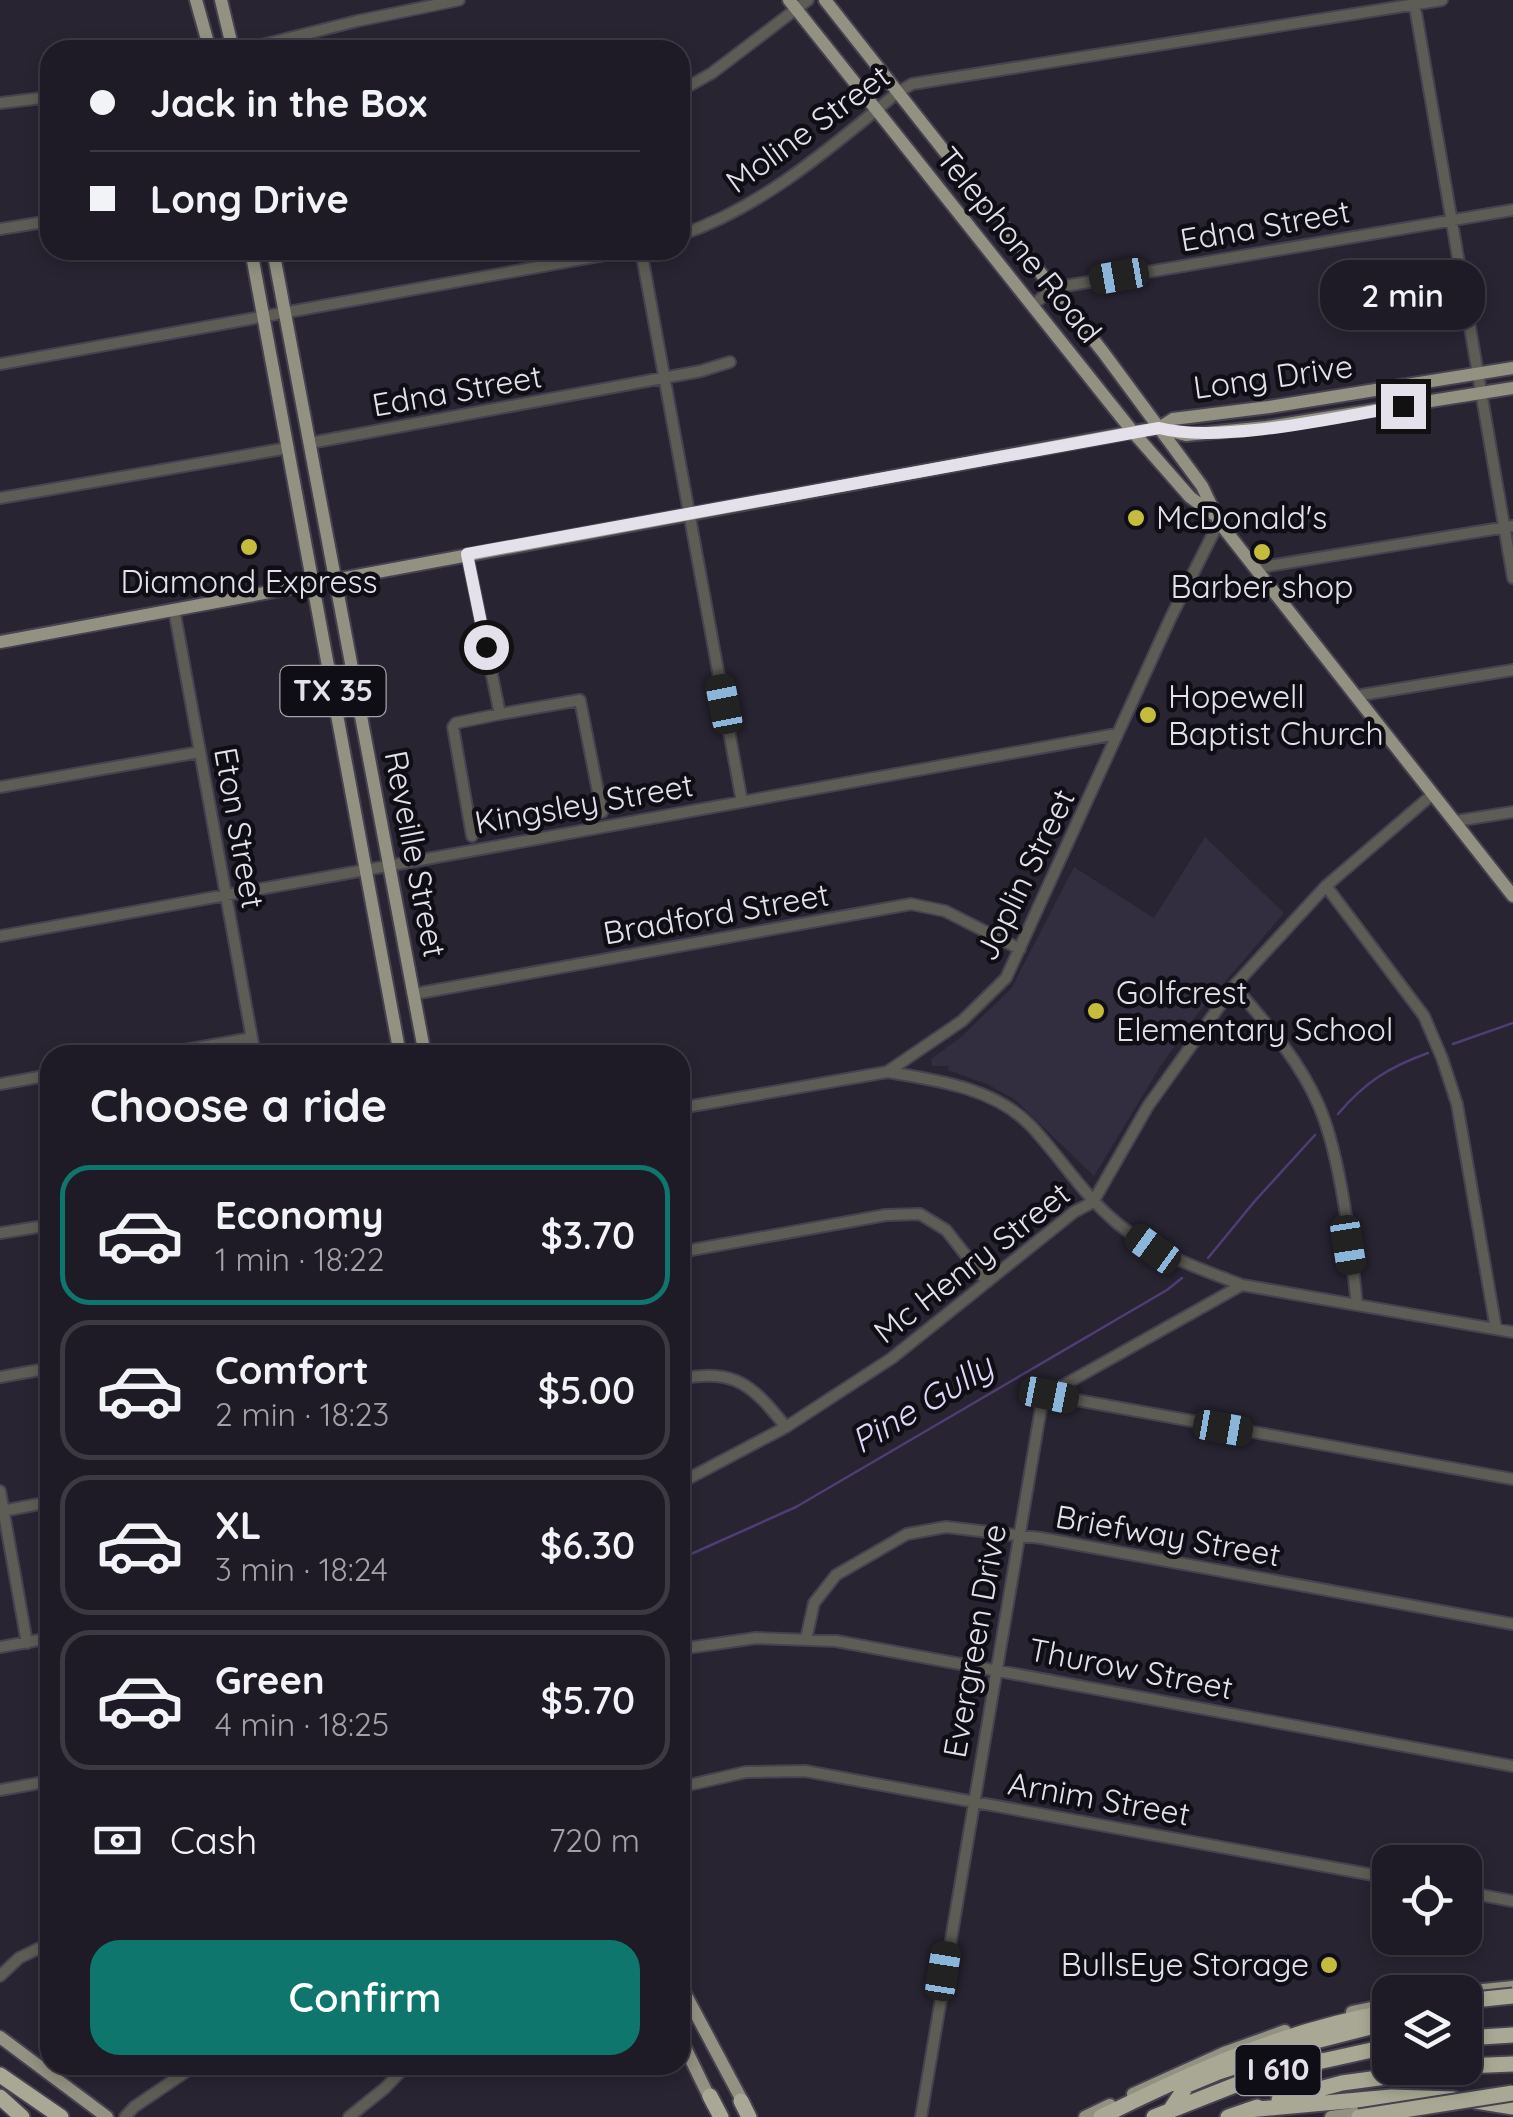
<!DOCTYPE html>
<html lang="en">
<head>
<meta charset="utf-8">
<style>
	body { margin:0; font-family:Quicksand,sans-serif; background:#2b2832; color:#f1f3f6; height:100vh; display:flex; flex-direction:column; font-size:38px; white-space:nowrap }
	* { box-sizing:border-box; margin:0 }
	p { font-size:32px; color:#a1a1a7 }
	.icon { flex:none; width:55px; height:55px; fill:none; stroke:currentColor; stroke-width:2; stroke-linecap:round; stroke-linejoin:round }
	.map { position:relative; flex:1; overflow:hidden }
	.side { position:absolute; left:40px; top:1045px; width:650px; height:1030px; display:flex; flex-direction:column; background:#1e1b26; border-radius:30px; box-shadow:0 5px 15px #0003,0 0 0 2px #3c3943 }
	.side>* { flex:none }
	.banner { position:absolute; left:40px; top:40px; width:650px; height:220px; border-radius:30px; box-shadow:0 5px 15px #0003,0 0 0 2px #3c3943; display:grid; align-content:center; height:220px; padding:0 50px; background:#1e1b26 }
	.buttons { position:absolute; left:1372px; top:1845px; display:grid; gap:20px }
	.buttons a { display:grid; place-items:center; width:110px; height:110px; border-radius:20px; background:#1e1b26; box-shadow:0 5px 15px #0003,0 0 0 2px #3c3943; font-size:50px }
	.end { position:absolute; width:45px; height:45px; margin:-22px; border:12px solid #e4e1eb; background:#111; box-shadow:0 0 0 5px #111 }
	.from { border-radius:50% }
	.bubble { position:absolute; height:70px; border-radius:30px; background:#1e1b26; box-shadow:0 5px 15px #0003,0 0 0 2px #3c3943; font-size:32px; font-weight:600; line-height:70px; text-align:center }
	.car { position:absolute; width:30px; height:60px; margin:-30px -15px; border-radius:12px; box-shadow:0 0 8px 2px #0007; background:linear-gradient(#222 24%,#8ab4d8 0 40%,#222 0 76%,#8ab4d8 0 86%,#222 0) }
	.banner b { display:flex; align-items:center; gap:35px; height:95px; font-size:38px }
	.banner b+b { border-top:2px solid #3c3943 }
	.banner i { width:25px; height:25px; background:#f1f3f6 }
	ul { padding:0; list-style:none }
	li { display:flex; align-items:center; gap:30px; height:140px; margin:0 20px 15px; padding:0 30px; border:5px solid #3c3943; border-radius:30px }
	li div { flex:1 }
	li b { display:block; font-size:38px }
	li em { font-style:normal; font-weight:600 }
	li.selected { border-color:#0f766e }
	li>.icon { width:90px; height:90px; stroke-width:1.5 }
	h2 { padding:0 50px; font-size:45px; line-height:120px }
	.pay { display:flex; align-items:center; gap:25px; height:110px; padding:0 50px; font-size:38px }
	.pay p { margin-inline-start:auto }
	.button { display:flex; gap:20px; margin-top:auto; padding:20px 50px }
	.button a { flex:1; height:115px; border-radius:30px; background:#0f766e; color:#fff; font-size:40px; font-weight:600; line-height:115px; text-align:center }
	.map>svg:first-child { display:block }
</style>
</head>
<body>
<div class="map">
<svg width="1513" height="2117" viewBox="0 0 1513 2117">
	<rect width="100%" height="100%" fill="#282432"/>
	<path fill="#332d40" d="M1205 837 1284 913 1195 1017 1160 1067 1094 1176 1014 1099 987 1084 948 1070 949 1066H932L931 1059 961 1037 1011 989 1074 867 1154 918Z"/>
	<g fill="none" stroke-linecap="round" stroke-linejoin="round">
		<path stroke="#4f3d73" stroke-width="2.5" d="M1453 1044 1513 1023
			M1338 1114C1365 1082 1389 1067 1428 1053
			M1208 1258 1254 1202 1315 1135
			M680 1559 796 1507 1167 1290 1182 1278
			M48 2055 50 2053"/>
		<g stroke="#464250" stroke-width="14">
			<path id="minor" d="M1414 1 1513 578
				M242 50 357 21 459 0
				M680 91 712 73 808 0
				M0 103 50 97
				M0 229 50 221
				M680 235C763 207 830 148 897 93L912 84 1442 0
				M641 250 742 802
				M1032 306 1053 288 1513 210
				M0 364 632 250
				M310 443 701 371 730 362
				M0 498 288 448
				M467 554 500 714 580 700 602 812
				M1256 568 1513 526
				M174 609 255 1055
				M1355 696 1513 670
				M0 787 200 752
				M1456 821 1513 812
				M472 836 453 727 456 723 500 714
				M1326 886 1424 1016 1442 1058 1457 1104 1496 1329
				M0 936 1117 734
				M1234 986C1266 1023 1300 1061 1319 1106 1341 1157 1351 1248 1357 1305
				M414 994 911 904 945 911 1020 949
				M158 1055 252 1038
				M888 1072C936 1080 995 1088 1031 1126 1061 1158 1083 1195 1118 1224 1154 1253 1198 1268 1242 1285L1513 1332
				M0 1084 50 1075
				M680 1108 887 1072 962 1021 1006 978 1171 617 1219 522
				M0 1233 50 1225
				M680 1252 886 1215 920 1214 946 1230 987 1282
				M0 1377 50 1368
				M680 1379C736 1368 753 1386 786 1427
				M1049 1395 1513 1479
				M680 1483 786 1427 892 1358 1074 1212 1093 1202 1148 1106 1234 986 1326 886 1433 794
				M0 1491 27 1643
				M2 1511 50 1502
				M806 1639 814 1603 836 1575 907 1534 946 1527 1041 1538 1513 1624
				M0 1647 50 1638
				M680 1649 756 1638 836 1641 1513 1766
				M680 1787 746 1772 805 1771 1390 1878
				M0 1790 50 1781
				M1465 1892 1513 1901
				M0 1976 19 1958 50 1943
				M125 2117 134 2107 196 2065
				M349 2117 385 2088 407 2065
				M921 2117 1041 1408 1043 1401 1062 1386 1242 1285"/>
		</g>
		<g stroke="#464250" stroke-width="16">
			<path id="major" d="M196 0 210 50
				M221 0 233 50
				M789 0 1133 432 1190 497 1213 514
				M825 0 1103 352 1202 486 1219 522 1513 896
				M251 250 400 1055
				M273 250 425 1055
				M1159 428 1186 435 1267 427 1513 388
				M0 642 1133 432 1159 428 1173 419 1269 407 1513 368
				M680 1984 745 2106
				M1464 1992 1513 1987
				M1352 2012 1390 2004
				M0 2037 107 2117
				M680 2037 713 2105
				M1133 2094 1224 2053 1285 2031
				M1085 2117 1110 2105
				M1331 2117 1369 2112"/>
		</g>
		<g stroke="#464250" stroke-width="19">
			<path id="highway" d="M1465 2038 1513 2035
				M1465 2066 1513 2064
				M0 2075 61 2117
				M710 2096 721 2117
				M0 2097 22 2117
				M1279 2100 1342 2083 1452 2068
				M741 2101 749 2117
				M1476 2101 1513 2107
				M1171 2109 1187 2085 1216 2073 1304 2044 1390 2022
				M1248 2110 1391 2097 1454 2099
				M1101 2117C1194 2071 1287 2029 1390 2012
				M1154 2117 1263 2074 1390 2046
				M1228 2117 1257 2107"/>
		</g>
		<use href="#minor" stroke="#5d5d55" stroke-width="10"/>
		<use href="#major" stroke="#939282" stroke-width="12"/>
		<use href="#highway" stroke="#a8a894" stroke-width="15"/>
		<g stroke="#464250" stroke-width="19" stroke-linecap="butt">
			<path id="highway-bridge" d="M1465 2001 1513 1996
				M1359 2117 1513 2093"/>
		</g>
		<use href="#highway-bridge" stroke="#a8a894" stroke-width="15"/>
	</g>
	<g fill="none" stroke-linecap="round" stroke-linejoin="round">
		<path stroke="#e4e1eb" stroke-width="12" d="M486 647 467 554 1159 428C1220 444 1338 417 1403 406"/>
	</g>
	<g fill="#c5bc3d" stroke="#100e15" stroke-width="4">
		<circle cx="1136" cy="518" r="10"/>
		<circle cx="249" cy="547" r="10"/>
		<circle cx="1262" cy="552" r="10"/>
		<circle cx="1148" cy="715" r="10"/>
		<circle cx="1096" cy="1011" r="10"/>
		<circle cx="1329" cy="1965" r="10"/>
	</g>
	<g text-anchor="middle" stroke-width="9" stroke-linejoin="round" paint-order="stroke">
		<g fill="#100e15" stroke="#a4a2ab" stroke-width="2.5">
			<rect x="280.5" y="666" width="105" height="50" rx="8"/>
			<rect x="1235.5" y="2045" width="85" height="50" rx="8"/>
		</g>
		<g font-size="30" font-weight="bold" fill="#e4e1eb">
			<text x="333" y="701">TX 35</text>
			<text x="1278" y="2080">I 610</text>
		</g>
		<g font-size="32" fill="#e4e1eb" stroke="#100e15">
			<text transform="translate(808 129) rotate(-36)" y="11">Moline Street</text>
			<text transform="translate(1265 226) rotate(-10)" y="11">Edna Street</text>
			<text transform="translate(1019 245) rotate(51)" y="11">Telephone Road</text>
			<text transform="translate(1273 377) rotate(-8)" y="11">Long Drive</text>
			<text transform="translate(457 391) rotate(-10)" y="11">Edna Street</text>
			<text transform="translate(584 804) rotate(-10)" y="11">Kingsley Street</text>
			<text transform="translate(239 828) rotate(80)" y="11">Eton Street</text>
			<text transform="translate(415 854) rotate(79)" y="11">Reveille Street</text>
			<text transform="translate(1025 875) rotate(-64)" y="11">Joplin Street</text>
			<text transform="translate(716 914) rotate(-10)" y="11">Bradford Street</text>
			<text transform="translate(972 1263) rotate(-38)" y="11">Mc Henry Street</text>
			<text transform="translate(1168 1536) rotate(10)" y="11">Briefway Street</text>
			<text transform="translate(975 1641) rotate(-80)" y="11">Evergreen Drive</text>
			<text transform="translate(1131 1669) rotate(11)" y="11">Thurow Street</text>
			<text transform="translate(1099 1799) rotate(10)" y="11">Arnim Street</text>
		</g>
		<g font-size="32" fill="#e4e1eb" stroke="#100e15" text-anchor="start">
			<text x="1156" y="529">McDonald's</text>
			<text x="249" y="593" text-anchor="middle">Diamond Express</text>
			<text x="1262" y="598" text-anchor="middle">Barber shop</text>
			<text x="1168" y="708">Hopewell<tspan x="1168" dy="37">Baptist Church</tspan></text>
			<text x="1116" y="1004">Golfcrest<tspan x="1116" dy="37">Elementary School</tspan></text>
			<text x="1309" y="1976" text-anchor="end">BullsEye Storage</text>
		</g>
		<g font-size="35" font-style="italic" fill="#dfd6f9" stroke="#100e15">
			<text transform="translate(922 1404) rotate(-31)" y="12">Pine Gully</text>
		</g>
	</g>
</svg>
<div class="buttons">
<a><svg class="icon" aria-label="locate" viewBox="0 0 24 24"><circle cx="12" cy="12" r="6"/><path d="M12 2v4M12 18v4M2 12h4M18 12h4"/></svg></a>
<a><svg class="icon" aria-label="layers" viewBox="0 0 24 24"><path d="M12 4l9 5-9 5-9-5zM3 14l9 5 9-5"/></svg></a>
</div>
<i class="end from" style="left:486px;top:647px"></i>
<i class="end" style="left:1403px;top:406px"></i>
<div class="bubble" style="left:1320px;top:260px;width:165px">2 min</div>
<i class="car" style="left:1119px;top:276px;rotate:260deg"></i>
<i class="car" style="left:724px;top:704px;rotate:349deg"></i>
<i class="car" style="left:1348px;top:1245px;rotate:171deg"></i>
<i class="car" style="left:1153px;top:1249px;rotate:306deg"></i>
<i class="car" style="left:1049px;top:1395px;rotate:101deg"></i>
<i class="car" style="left:1223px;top:1428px;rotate:100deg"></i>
<i class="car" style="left:943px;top:1971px;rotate:9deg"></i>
<div class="banner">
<b><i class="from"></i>Jack in the Box</b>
<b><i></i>Long Drive</b>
</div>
<section class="side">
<h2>Choose a ride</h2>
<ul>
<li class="selected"><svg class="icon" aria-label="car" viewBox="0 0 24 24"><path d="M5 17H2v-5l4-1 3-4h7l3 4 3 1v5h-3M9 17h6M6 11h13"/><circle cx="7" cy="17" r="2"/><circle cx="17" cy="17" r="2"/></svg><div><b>Economy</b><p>1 min · 18:22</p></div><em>$3.70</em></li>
<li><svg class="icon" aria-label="car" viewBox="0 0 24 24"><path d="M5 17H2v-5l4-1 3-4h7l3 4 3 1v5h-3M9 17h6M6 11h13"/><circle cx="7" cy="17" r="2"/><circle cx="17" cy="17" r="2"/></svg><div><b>Comfort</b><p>2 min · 18:23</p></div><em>$5.00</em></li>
<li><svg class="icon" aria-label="car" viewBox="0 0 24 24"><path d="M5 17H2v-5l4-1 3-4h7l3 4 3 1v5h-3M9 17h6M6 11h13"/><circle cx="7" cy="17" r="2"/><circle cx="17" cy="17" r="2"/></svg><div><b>XL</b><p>3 min · 18:24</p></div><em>$6.30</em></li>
<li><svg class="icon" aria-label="car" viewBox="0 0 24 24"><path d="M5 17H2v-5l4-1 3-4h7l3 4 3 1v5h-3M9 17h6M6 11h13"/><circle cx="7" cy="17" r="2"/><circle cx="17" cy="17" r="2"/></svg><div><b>Green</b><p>4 min · 18:25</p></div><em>$5.70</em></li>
</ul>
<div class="pay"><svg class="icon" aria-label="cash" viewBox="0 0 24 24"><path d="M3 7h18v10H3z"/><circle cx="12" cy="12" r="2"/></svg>Cash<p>720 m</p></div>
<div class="button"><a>Confirm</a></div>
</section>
</div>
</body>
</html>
